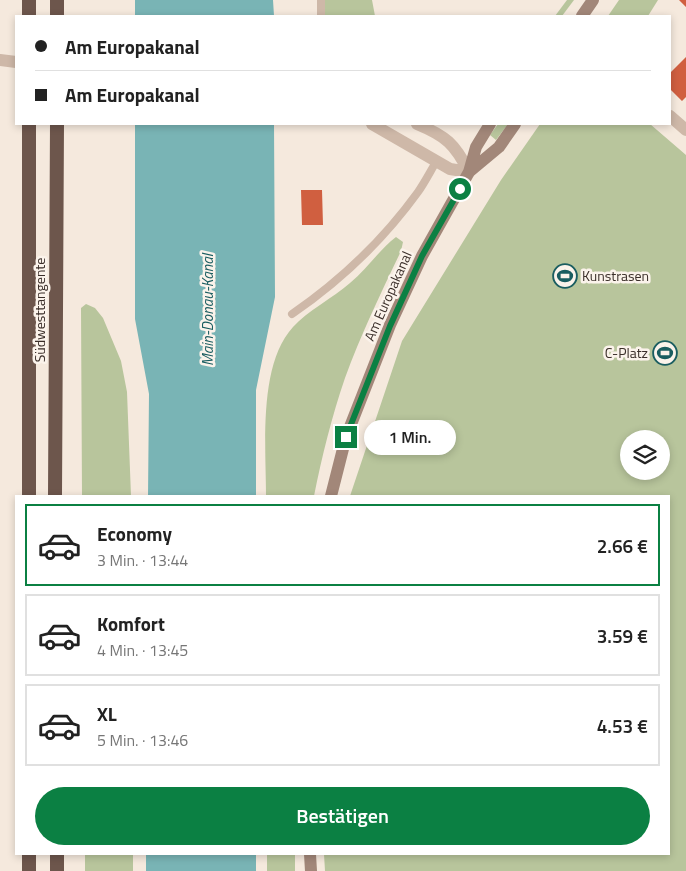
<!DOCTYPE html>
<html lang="de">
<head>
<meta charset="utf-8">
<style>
	body { margin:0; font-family:"Titillium Web",sans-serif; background:#f2f2f2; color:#222; height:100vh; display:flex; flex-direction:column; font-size:19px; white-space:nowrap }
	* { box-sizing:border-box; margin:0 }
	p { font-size:16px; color:#767676 }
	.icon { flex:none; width:28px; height:28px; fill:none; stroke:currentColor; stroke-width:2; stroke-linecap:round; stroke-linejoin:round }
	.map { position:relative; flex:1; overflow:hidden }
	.side { position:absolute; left:15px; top:495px; width:655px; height:360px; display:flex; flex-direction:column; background:#fff; border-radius:0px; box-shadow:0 2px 8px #0003 }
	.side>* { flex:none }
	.guide { position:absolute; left:15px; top:15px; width:656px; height:110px; border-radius:0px; box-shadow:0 2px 8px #0003; display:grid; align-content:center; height:110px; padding:0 20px; background:#fff }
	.tools { position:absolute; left:620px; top:430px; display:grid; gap:10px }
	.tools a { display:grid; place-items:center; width:50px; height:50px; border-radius:50%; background:#fff; box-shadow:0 2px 8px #0003; font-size:25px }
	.end { position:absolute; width:22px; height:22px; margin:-11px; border:6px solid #0b8043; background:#fff; box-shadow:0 0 0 2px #fff }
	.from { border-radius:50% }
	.bubble { position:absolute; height:35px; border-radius:18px; background:#fff; box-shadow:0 2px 8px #0003; font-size:16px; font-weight:600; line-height:35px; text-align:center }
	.guide b { display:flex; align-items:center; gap:18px; height:48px; font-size:19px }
	.guide b+b { border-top:1px solid #e0e0e0 }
	.guide i { width:12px; height:12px; background:#222 }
	ul { padding:9px 0 0; list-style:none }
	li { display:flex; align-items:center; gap:15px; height:82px; margin:0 10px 8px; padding:0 10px; border:2px solid #e0e0e0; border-radius:0px }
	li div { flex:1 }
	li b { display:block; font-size:19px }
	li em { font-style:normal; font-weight:600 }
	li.selected { border-color:#0b8043 }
	li>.icon { width:45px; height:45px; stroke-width:1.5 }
	.action { display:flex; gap:10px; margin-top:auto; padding:10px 20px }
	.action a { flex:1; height:58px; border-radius:30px; background:#0b8043; color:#fff; font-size:20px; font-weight:600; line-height:58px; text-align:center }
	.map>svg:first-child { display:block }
</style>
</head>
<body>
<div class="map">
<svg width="686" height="871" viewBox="0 0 686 871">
	<rect width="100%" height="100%" fill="#f5e9dd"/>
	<path fill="#b8c59c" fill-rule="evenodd" d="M324 0H372L375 16H324Z
		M567 0H574L562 16H555Z
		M619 0H658L648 16H608Z
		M498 124H508L496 140 490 135Z
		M540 124H650L686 155V871H325L324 854H669V496H350L402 341 501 180ZM629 439H661V471H629Z
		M396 237 403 242 401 251C381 293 361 334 345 378 332 416 322 456 314 496H266C266 447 258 365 293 327 307 311 333 298 350 283 367 269 379 250 396 237Z
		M86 304 95 308 103 318 121 361 127 392 131 496H82L81 308Z
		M85 854H133V871H85Z
		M267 854H295V871H267Z"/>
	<path fill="#79b4b5" d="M135 0H273L274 16H135Z
		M135 124H274L275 297 256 390V496H148L149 394 135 319Z
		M146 854H256V871H146Z"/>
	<path fill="#d05f40" d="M679 0H686V7Z
		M686 57V97L682 101 670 89V73Z
		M301 190H322L323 225H302Z"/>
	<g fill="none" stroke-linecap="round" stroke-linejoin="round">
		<path stroke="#ceb8a8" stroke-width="8" d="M321 0V16
			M292 314C340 281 384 239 418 192 425 182 430 172 436 162"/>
		<path stroke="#ceb8a8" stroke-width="12" d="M670 116 686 130"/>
		<path stroke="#ceb8a8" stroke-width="12" d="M0 60 16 62
			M372 124 450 169 469 172
			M417 124C446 136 455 144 469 172"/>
		<path stroke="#a28779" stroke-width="12" d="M582 16 593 0
			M469 172 499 147 515 124
			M331 496 346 437 390 325 422 256 469 172 476 147 490 124
			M310 854 311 871"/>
		<path stroke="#6d564c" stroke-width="14" d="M29 16V0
			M57 16V0
			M29 124V496
			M55 496 57 124
			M57 854V871
			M29 871V854"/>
	</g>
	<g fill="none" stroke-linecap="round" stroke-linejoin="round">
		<path stroke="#0b8043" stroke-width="6" d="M346 437 390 326 422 256 460 189"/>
	</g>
	<defs>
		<g id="stadium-ring" transform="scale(1.25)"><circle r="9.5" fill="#fbf3eb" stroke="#1a5d60" stroke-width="1.5"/><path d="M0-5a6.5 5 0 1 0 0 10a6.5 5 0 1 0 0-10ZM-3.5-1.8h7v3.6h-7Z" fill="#1a5d60"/></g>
	</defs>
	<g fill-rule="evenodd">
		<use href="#stadium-ring" x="565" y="276"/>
		<use href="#stadium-ring" x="665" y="353"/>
	</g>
	<g text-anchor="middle" stroke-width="5" stroke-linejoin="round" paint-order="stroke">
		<g font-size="14" fill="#3a2e29" stroke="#fbf3eb" text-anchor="start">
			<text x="582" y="281">Kunstrasen</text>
			<text x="648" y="358" text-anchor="end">C-Platz</text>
		</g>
		<g font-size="14" fill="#3a2e29" stroke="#fbf3eb">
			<text transform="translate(388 296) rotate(-66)" y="5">Am Europakanal</text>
			<text transform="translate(40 310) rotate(-90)" y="5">Südwesttangente</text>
		</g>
		<g font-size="15" font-style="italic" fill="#1a5d60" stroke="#fbf3eb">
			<text transform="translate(208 310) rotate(-90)" y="5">Main-Donau-Kanal</text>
		</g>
	</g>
</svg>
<div class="tools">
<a><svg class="icon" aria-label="layers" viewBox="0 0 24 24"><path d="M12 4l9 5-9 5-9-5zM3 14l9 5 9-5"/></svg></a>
</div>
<i class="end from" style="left:460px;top:189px"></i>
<i class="end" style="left:346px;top:437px"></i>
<div class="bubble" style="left:364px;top:420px;width:92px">1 Min.</div>
<div class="guide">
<b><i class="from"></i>Am Europakanal</b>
<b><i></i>Am Europakanal</b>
</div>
<section class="side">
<ul>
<li class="selected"><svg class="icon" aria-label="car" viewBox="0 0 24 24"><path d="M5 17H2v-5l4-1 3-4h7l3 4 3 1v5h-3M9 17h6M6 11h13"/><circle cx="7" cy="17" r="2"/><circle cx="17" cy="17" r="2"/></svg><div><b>Economy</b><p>3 Min. · 13:44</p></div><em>2.66 €</em></li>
<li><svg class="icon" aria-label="car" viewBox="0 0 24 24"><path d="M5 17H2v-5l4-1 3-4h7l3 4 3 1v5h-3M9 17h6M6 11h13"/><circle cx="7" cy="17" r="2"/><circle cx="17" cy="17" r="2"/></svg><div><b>Komfort</b><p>4 Min. · 13:45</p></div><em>3.59 €</em></li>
<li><svg class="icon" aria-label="car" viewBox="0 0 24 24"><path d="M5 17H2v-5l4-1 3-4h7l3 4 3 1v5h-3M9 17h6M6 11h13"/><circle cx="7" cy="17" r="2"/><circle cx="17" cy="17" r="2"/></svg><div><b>XL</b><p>5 Min. · 13:46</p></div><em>4.53 €</em></li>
</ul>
<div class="action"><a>Bestätigen</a></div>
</section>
</div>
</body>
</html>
